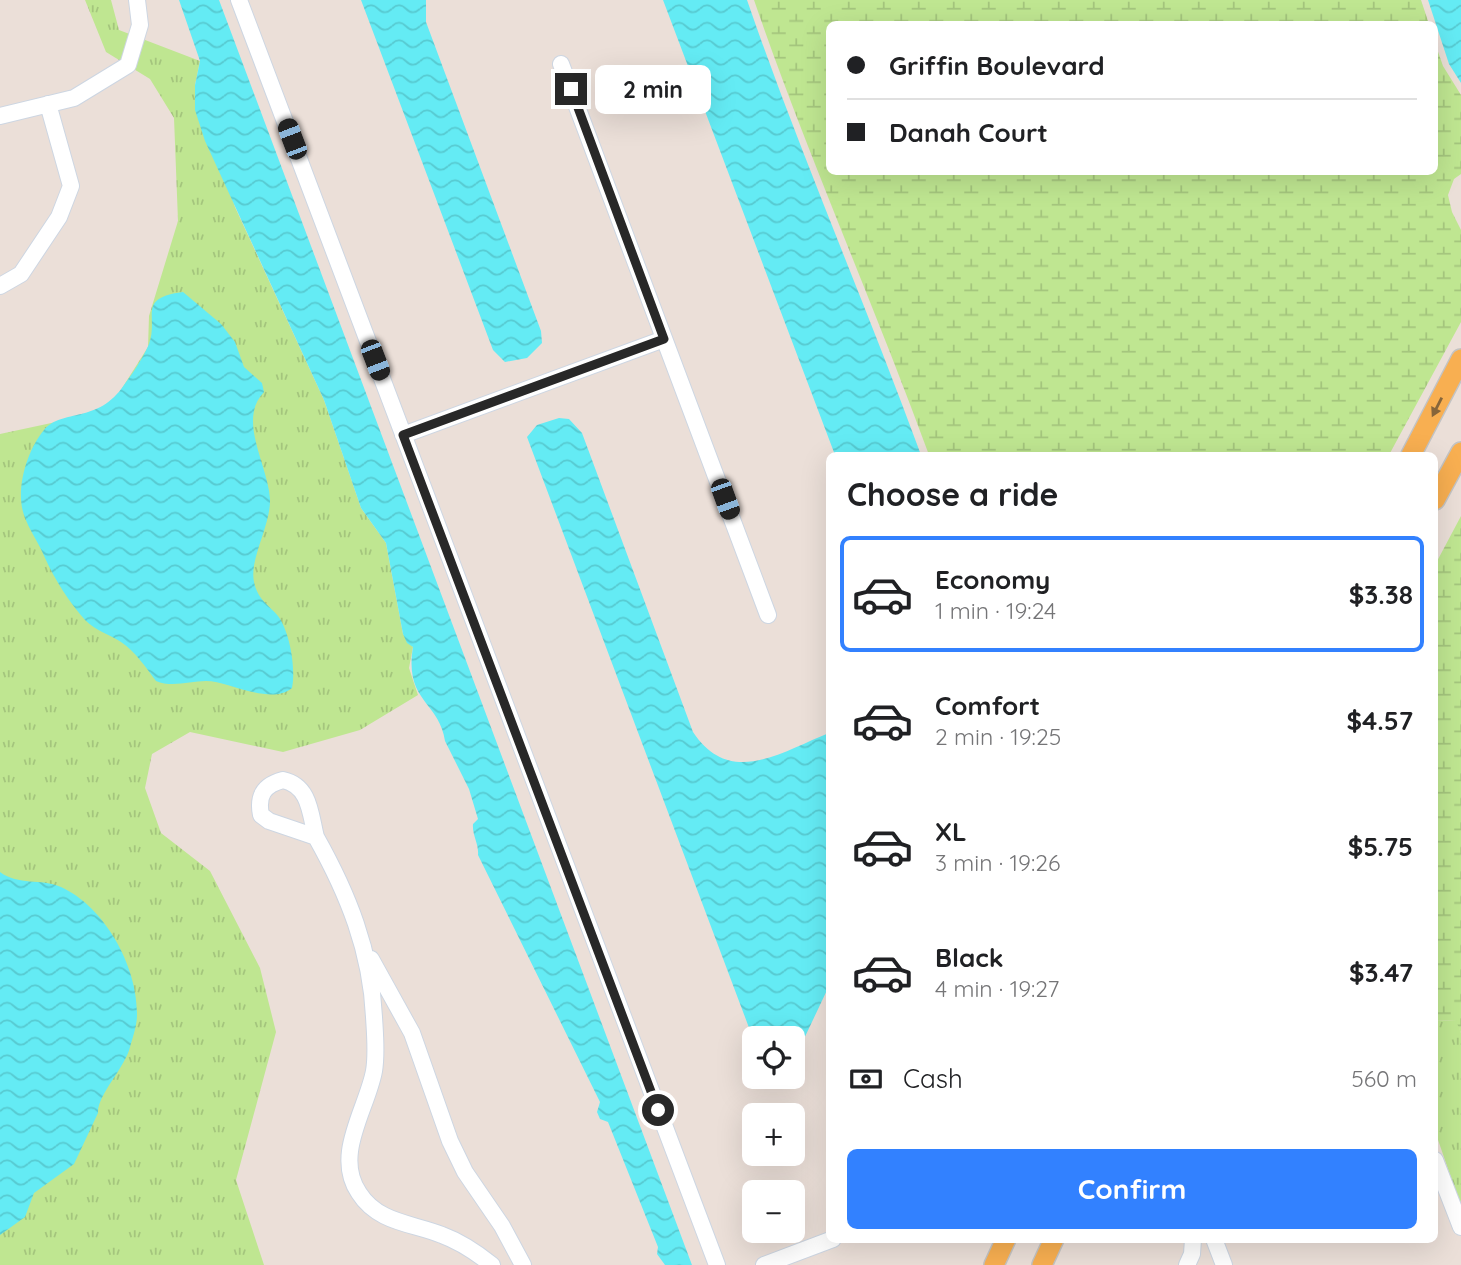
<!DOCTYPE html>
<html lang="en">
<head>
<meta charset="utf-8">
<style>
	body { margin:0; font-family:Quicksand,sans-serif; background:#f2f2f2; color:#202124; height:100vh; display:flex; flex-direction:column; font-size:26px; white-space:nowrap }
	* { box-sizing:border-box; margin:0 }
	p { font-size:23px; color:#757577 }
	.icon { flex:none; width:38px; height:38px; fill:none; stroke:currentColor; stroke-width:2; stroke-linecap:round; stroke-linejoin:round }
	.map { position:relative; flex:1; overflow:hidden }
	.sheet { position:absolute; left:826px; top:452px; width:612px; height:791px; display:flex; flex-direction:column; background:#fff; border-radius:10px; box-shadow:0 7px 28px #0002 }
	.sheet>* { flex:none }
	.top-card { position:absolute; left:826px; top:21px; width:612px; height:154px; border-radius:10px; box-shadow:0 7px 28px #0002; display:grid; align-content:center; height:154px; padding:0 21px; background:#fff }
	.tools { position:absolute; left:742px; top:1026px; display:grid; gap:14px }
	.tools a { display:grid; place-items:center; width:63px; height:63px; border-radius:10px; background:#fff; box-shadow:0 7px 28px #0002; font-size:35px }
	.end { position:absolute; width:32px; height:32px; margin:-16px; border:9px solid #282828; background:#fff; box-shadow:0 0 0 4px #fff }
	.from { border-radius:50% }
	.bubble { position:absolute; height:49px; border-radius:10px; background:#fff; box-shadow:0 7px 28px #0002; font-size:23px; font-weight:700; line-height:49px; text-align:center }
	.car { position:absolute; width:21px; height:42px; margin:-21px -10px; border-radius:9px; box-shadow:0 0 5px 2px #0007; background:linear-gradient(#222 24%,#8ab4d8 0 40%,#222 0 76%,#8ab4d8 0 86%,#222 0) }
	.top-card b { display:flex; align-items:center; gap:24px; height:66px; font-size:26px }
	.top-card b+b { border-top:2px solid #e0e0e0 }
	.top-card i { width:18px; height:18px; background:#202124 }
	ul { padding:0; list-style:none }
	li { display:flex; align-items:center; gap:21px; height:116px; margin:0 14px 10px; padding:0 7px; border:4px solid transparent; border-radius:10px }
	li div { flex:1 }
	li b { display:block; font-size:26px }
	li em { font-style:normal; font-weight:700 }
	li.current { border-color:#3281ff }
	li>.icon { width:63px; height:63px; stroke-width:1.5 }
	h2 { padding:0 21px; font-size:32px; line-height:84px }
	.pay { display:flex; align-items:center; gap:18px; height:77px; padding:0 21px; font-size:26px }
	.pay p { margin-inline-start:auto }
	.cta { display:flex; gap:14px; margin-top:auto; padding:14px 21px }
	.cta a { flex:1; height:80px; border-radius:10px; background:#3281ff; color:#fff; font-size:28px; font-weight:700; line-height:80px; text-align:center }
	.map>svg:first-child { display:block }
</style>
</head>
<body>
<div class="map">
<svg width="1461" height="1265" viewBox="0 0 1461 1265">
	<defs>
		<pattern id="grass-tufts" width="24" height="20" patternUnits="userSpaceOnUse" patternTransform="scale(1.75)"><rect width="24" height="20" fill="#bfe691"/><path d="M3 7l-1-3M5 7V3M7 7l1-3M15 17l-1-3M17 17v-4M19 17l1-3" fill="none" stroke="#a4c57d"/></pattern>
		<pattern id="wetland-marsh" width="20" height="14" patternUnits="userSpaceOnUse" patternTransform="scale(1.75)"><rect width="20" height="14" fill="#bfe691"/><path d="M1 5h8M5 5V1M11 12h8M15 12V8" fill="none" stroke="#a4c57d"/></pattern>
		<pattern id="water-waves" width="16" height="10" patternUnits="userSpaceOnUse" patternTransform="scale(1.75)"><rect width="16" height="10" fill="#64ebf4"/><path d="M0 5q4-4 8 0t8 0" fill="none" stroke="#57cad1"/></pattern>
	</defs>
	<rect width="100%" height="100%" fill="#ebdfd8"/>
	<path fill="url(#grass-tufts)" d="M85 0H111L119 30 200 61 195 85 235 207 324 400 361 508 386 543 403 634 413 647 409 668 418 695 360 730 283 752 190 732 152 754 145 788 161 833 210 871 260 968 276 1032 236 1180 264 1265H0V434L84 416 106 406 119 393 148 347 149 316 178 221 174 118 150 79 106 52Z
		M1435 1020 1457 1021 1461 1033V1207L1435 1131Z"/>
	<path fill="url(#wetland-marsh)" d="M754 0H1421L1429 24H830V172H1435V43L1443 66 1461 95V174L1454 179 1448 195 1452 212 1461 230V322L1389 455H929C873 302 807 154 754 0Z
		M1461 516V1033L1456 1021 1435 1020V565Z"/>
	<path fill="url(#water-waves)" d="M179 0H219L692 1265H665L657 1254 658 1247 608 1122 600 1119 597 1112 600 1102 478 855C479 844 472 835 473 824L478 819 469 789 445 741C439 701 404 702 413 647L407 643 403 634 386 543 361 508 324 400 205 141 195 110V85L200 61Z
		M361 0H426V22L541 331 542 343 527 358 505 362 493 350Z
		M663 0H747C800 154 865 302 921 455H835Z
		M1428 0H1461V83L1449 64Z
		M183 292 221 324 235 342 244 367 262 383 264 392C237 420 268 465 270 499 271 525 249 559 254 582 258 600 268 604 278 616 290 632 296 669 292 688 270 706 229 681 206 681 190 681 172 688 156 681 146 668 136 652 121 642 109 634 96 631 85 620 69 602 55 580 45 558 39 543 29 530 24 515 15 490 27 450 44 430 63 408 98 424 124 385 133 373 143 358 149 344 159 316 136 298 183 292Z
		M559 418 569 419 582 433 693 732C730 788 781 752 829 733V986L793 1062V1038H754V1041L527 437 537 425Z
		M0 872C19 886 40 878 61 887 105 907 138 967 137 1015 137 1025 133 1037 130 1047 125 1068 97 1095 98 1113L74 1164 34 1193 25 1217 0 1235Z"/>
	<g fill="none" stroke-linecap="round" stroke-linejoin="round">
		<g stroke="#cdd6e2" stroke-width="18">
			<path id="minor" d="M239 0 717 1265
				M561 64 768 615
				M0 116 74 98 128 65 140 25 137 0
				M0 286 21 274 59 217 71 186 48 104
				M403 435 664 339
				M283 780C310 786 310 813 316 837L269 821 261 815C257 795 264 785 283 780Z
				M316 837C348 894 371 951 374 1017 375 1034 377 1054 374 1071 367 1109 333 1155 359 1193 378 1223 412 1223 442 1235 461 1242 477 1253 492 1265
				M371 959 412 1033 450 1141 465 1172 502 1226 523 1265
				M1435 1160 1461 1227
				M1214 1239 1224 1265
				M764 1265 833 1239
				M1187 1265 1192 1254 1193 1239"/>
		</g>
		<g stroke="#c3c3c3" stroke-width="22">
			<path id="major" d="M1411 455 1461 359
				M1435 500 1461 452
				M994 1265 1006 1239
				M1042 1265 1054 1239"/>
		</g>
		<use href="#minor" stroke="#fff" stroke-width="16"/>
		<use href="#major" stroke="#f8af51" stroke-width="19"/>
	</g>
	<defs><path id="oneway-solid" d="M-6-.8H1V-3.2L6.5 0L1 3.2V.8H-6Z" transform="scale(1.75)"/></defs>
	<use fill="#86653a" href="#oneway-solid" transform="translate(1437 407) rotate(117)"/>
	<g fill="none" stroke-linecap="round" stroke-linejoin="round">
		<path stroke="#282828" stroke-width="9" d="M571 89 664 339 403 435 658 1110"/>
	</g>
</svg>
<div class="tools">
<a><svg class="icon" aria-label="locate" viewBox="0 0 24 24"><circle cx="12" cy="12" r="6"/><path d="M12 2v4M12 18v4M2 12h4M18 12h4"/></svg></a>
<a>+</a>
<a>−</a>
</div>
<i class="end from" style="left:658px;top:1110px"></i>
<i class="end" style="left:571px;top:89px"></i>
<div class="bubble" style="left:595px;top:65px;width:116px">2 min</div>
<i class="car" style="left:292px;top:139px;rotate:339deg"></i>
<i class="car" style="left:375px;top:360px;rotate:159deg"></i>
<i class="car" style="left:725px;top:499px;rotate:160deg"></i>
<div class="top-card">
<b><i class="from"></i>Griffin Boulevard</b>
<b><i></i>Danah Court</b>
</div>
<section class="sheet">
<h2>Choose a ride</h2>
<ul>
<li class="current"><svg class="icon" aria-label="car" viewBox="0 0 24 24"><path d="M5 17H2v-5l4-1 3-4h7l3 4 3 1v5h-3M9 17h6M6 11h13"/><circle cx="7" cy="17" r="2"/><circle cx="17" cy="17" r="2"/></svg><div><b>Economy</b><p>1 min · 19:24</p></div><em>$3.38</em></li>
<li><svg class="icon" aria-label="car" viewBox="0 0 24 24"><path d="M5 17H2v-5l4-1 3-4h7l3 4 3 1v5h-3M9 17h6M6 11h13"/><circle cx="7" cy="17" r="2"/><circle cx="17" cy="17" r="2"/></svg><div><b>Comfort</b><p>2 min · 19:25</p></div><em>$4.57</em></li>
<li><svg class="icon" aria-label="car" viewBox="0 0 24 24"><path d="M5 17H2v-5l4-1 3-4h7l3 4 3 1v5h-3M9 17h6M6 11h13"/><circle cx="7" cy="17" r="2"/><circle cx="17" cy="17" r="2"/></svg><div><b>XL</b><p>3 min · 19:26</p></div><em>$5.75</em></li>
<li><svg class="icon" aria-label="car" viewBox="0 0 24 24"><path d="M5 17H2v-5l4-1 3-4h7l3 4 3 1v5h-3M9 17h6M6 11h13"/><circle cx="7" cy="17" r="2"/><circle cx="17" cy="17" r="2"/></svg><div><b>Black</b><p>4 min · 19:27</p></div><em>$3.47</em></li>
</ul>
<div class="pay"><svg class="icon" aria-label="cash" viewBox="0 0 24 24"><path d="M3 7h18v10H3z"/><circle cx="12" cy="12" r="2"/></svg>Cash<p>560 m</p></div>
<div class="cta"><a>Confirm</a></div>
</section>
</div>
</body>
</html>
